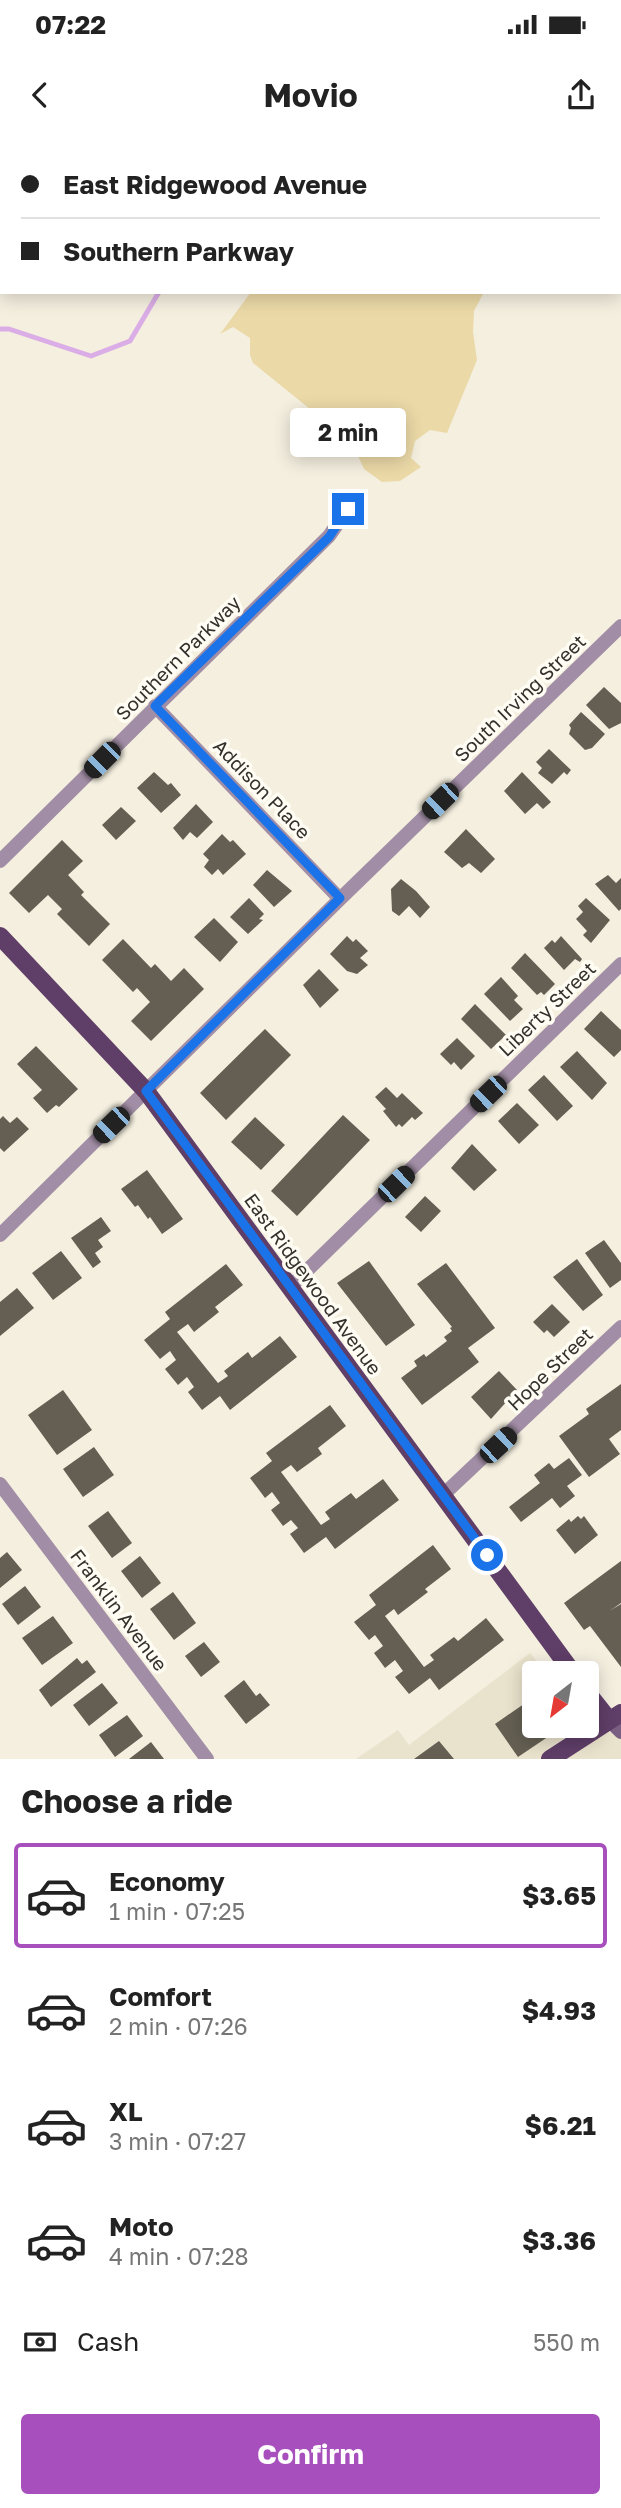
<!DOCTYPE html>
<html lang="en">
<head>
<meta charset="utf-8">
<style>
	body { margin:0; font-family:"Golos Text",sans-serif; background:#f2f2f2; color:#222; height:100vh; display:flex; flex-direction:column; font-size:26px; white-space:nowrap }
	* { box-sizing:border-box; margin:0 }
	p { font-size:23px; color:#767676 }
	.icon { flex:none; width:38px; height:38px; fill:none; stroke:currentColor; stroke-width:2; stroke-linecap:round; stroke-linejoin:round }
	.map { position:relative; height:1619px; overflow:hidden }
	.sheet { display:flex; flex-direction:column; background:#fff; flex:1 }
	.sheet>* { flex:none }
	.guide { position:absolute; left:0px; top:0px; width:621px; height:154px; box-shadow:0 4px 18px #0003; display:grid; align-content:center; height:154px; padding:0 21px; background:#fff }
	.needle { width:46px; rotate:211deg }
	.tools { position:absolute; left:522px; top:1521px; display:grid; gap:14px }
	.tools a { display:grid; place-items:center; width:77px; height:77px; border-radius:7px; background:#fff; box-shadow:0 4px 18px #0003; font-size:35px }
	.end { position:absolute; width:32px; height:32px; margin:-16px; border:9px solid #1a73e8; background:#fff; box-shadow:0 0 0 4px #fff }
	.from { border-radius:50% }
	.bubble { position:absolute; height:49px; border-radius:7px; background:#fff; box-shadow:0 4px 18px #0003; font-size:23px; font-weight:700; line-height:49px; text-align:center }
	.car { position:absolute; width:21px; height:42px; margin:-21px -10px; border-radius:9px; box-shadow:0 0 5px 2px #0007; background:linear-gradient(#222 24%,#8ab4d8 0 40%,#222 0 76%,#8ab4d8 0 86%,#222 0) }
	.guide b { display:flex; align-items:center; gap:24px; height:66px; font-size:26px }
	.guide b+b { border-top:2px solid #e0e0e0 }
	.guide i { width:18px; height:18px; background:#222 }
	ul { padding:0; list-style:none }
	li { display:flex; align-items:center; gap:21px; height:105px; margin:0 14px 10px; padding:0 7px; border:4px solid transparent; border-radius:7px }
	li div { flex:1 }
	li b { display:block; font-size:26px }
	li em { font-style:normal; font-weight:700 }
	li.on { border-color:#a74fbc }
	li>.icon { width:63px; height:63px; stroke-width:1.5 }
	h2 { padding:0 21px; font-size:32px; line-height:84px }
	.pay { display:flex; align-items:center; gap:18px; height:77px; padding:0 21px; font-size:26px }
	.pay p { margin-inline-start:auto }
	.cta { display:flex; gap:14px; margin-top:auto; padding:14px 21px }
	.cta a { flex:1; height:80px; border-radius:7px; background:#a74fbc; color:#fff; font-size:28px; font-weight:700; line-height:80px; text-align:center }
	.status { display:flex; justify-content:space-between; align-items:center; height:49px; padding:0 35px; background:#fff; direction:ltr }
	.status svg { height:19px; fill:currentColor }
	header { display:flex; justify-content:space-between; align-items:center; height:91px; padding:0 21px; background:#fff; font-size:32px; font-weight:700 }
	.map>svg:first-child { display:block }
</style>
</head>
<body>
<div class="status"><b>07:22</b><svg viewBox="0 0 49 12"><path d="M0 12V9h3v3zM5 12V6h3v6zM10 12V3h3v9zM15 12V0h3v12zM26 1h20v11H26zM47 4h2v5h-2z"/></svg></div>
<header><svg class="icon" aria-label="back" viewBox="0 0 24 24"><path d="M15 5l-7 7 7 7"/></svg>Movio<svg class="icon" aria-label="share" viewBox="0 0 24 24"><path d="M12 15V3M7 8l5-5 5 5M5 13v7h14v-7"/></svg></header>
<div class="map">
<svg width="621" height="1619" viewBox="0 0 621 1619">
	<rect width="100%" height="100%" fill="#f4efdf"/>
	<path fill="#e9e2cc" d="M530 1513 547 1533H534V1586H586V1580L597 1592 621 1577V1619H356L398 1590 409 1605Z"/>
	<path fill="#ebd9a7" d="M251 152H484L474 171 473 192 477 220 447 293 430 290 415 301 411 318 421 327 400 341 382 342 364 329 352 303 253 223 250 215V198L233 187 220 194Z"/>
	<g fill="none" stroke-linecap="round" stroke-linejoin="round">
		<path stroke="#dbade6" stroke-width="5" d="M309 2 312 0
			M0 189H9L91 216 130 201 159 152"/>
	</g>
	<path fill="#645f52" d="M604 547 621 563V583L609 589 586 565Z
		M581 572 605 594 592 608 585 610 569 594 571 588 569 585Z
		M549 609 571 630 567 635 564 632 552 644 538 633 542 628 536 622Z
		M154 632 168 645 171 643 181 655 161 673 137 648Z
		M522 632 551 662 543 669 537 663 525 674 504 651Z
		M196 664 213 682 197 698 190 692 183 700 173 688Z
		M121 667 136 681 116 700 102 685Z
		M466 689 495 719 481 733 469 723 462 728 444 712Z
		M222 694 230 702 233 700 246 714 223 735 218 729 212 735 204 727 209 720 203 714Z
		M62 700 83 721 68 735 84 752 81 755 110 784 89 806 57 774 62 769 48 755 29 773 9 753Z
		M267 730 292 751 274 767 253 745Z
		M608 735 616 743 621 738V769L619 771 595 744Z
		M401 739 416 751 430 767 420 778 409 766 399 776 392 771 391 749Z
		M249 758 264 774 259 779 263 780 248 794 230 777Z
		M586 758 610 780 591 803 583 795 587 791 576 779 583 772 578 766Z
		M214 778 238 802 220 822 194 797Z
		M347 796 353 802 356 799 368 811 360 818 368 825 357 834 347 831 330 814Z
		M561 796 582 819 580 822 575 819 564 830 544 808 552 800 555 803Z
		M123 799 151 828 155 824 171 841 184 828 204 849 151 901 131 881 150 862 137 848 133 852 102 820Z
		M525 813 555 844 544 855 541 852 537 855 511 828Z
		M319 829 339 850 320 868 303 845Z
		M501 837 518 856 514 860 523 869 510 881 484 854Z
		M475 864 506 895 491 909 461 879Z
		M601 871 621 890V910L614 917 584 889Z
		M265 889 291 915 226 980 200 953Z
		M457 898 475 916 461 930 454 922 451 925 440 914Z
		M36 906 78 949 59 967 56 965 47 973 33 958 42 950 17 924Z
		M577 911 607 943 592 960 560 927Z
		M544 935 573 966 557 981 528 950Z
		M386 947 397 958 402 953 423 973 415 980 412 977 402 987 399 984 396 987 383 971 386 969 375 957Z
		M517 963 539 985 519 1004 498 981Z
		M343 975 370 1000 297 1076 271 1051Z
		M3 976 10 983 17 977 29 989 4 1012 0 1008V979Z
		M255 977 285 1005 261 1030 231 1002Z
		M472 1004 497 1030 474 1051 451 1028Z
		M147 1030 183 1079 162 1094 150 1077 148 1079 138 1065 135 1067 121 1049Z
		M425 1056 441 1071 421 1092 405 1077Z
		M101 1077 111 1091 98 1100 103 1107 95 1113 101 1122 93 1128 71 1098Z
		M604 1100 621 1123V1140L610 1148 585 1113Z
		M61 1111 82 1138 53 1160 32 1133Z
		M577 1119 603 1155 583 1171 553 1137Z
		M369 1121 415 1185 386 1206 337 1143Z
		M446 1123 495 1188 468 1208 479 1222 422 1265 401 1238 417 1226 414 1221 424 1214 426 1217 447 1201 444 1197 452 1191 450 1188 452 1187 417 1144Z
		M226 1124 243 1145 215 1167 219 1172 194 1192 188 1184 177 1192 218 1243 228 1236 224 1231 248 1212 252 1218 280 1196 297 1217 230 1270 220 1256 202 1270 188 1252 194 1247 187 1237 178 1245 165 1229 176 1220 170 1211 160 1219 144 1200 170 1179 165 1172Z
		M17 1148 34 1168 0 1196V1162Z
		M552 1164 570 1182 554 1197 547 1190 544 1193 533 1182Z
		M499 1231 517 1250 491 1279 471 1257Z
		M621 1244V1290L609 1299 620 1314 589 1337 559 1296 589 1274 586 1269Z
		M63 1250 92 1290 57 1315 28 1275Z
		M330 1265 346 1286 318 1308 322 1314 297 1332 291 1325 281 1332 321 1385 330 1379 325 1372 351 1353 356 1359 383 1339 399 1360 335 1409 326 1397 304 1413 290 1394 298 1388 291 1380 283 1386 271 1370 280 1363 272 1352 265 1358 250 1338 272 1321 266 1313Z
		M94 1307 114 1335 83 1357 63 1329Z
		M569 1318 582 1335 567 1346 575 1356 560 1368 552 1358 521 1382 509 1367 540 1343 534 1335 549 1323 554 1329Z
		M108 1371 132 1403 112 1418 88 1386Z
		M578 1376 581 1379 584 1376 598 1395 575 1414 556 1390 569 1379 571 1382Z
		M433 1405 451 1429 425 1449 428 1452 398 1475 394 1469 385 1476 424 1527 434 1520 430 1515 454 1497 458 1501 486 1478 504 1500 439 1550 430 1538 409 1554 395 1537 403 1531 395 1520 385 1528 374 1513 383 1506 375 1495 369 1500 354 1482 376 1465 369 1455Z
		M7 1412 22 1430 0 1448V1418Z
		M140 1416 161 1443 142 1458 121 1431Z
		M621 1421V1463L611 1470 621 1464V1527L590 1486 584 1490 564 1463Z
		M25 1446 41 1467 18 1485 2 1464Z
		M173 1452 196 1483 174 1500 150 1469Z
		M53 1476 73 1503 42 1525 22 1498Z
		M204 1502 220 1522 201 1537 185 1516Z
		M77 1518 82 1524 87 1520 96 1532 51 1567 39 1550Z
		M244 1540 256 1556 260 1553 270 1565 246 1584 224 1556Z
		M102 1543 118 1563 89 1586 73 1565Z
		M534 1557V1586H564L518 1617 495 1584Z
		M127 1575 143 1596 115 1617 99 1595Z
		M439 1601 454 1619H414Z
		M151 1602 164 1619H129Z"/>
	<g fill="none" stroke-linecap="round" stroke-linejoin="round">
		<path stroke="#a18da5" stroke-width="14" d="M155 566 340 759
			M0 721 329 396 348 369
			M0 1095 340 759 621 486
			M290 1147 621 824
			M0 1344 207 1619
			M443 1355 621 1187"/>
		<path stroke="#7b5f82" stroke-width="14" d="M609 1580 621 1592"/>
		<path stroke="#5f3e68" stroke-width="18" d="M0 796 146 951 573 1533
			M586 1551 609 1580
			M550 1619 621 1573"/>
	</g>
	<g fill="none" stroke-linecap="round" stroke-linejoin="round">
		<path stroke="#1a73e8" stroke-width="9" d="M348 369 329 397 155 566 340 758 146 951 487 1415"/>
	</g>
	<g text-anchor="middle" stroke-width="7" stroke-linejoin="round" paint-order="stroke">
		<g font-size="19" fill="#33312c" stroke="#fffcf3">
			<text transform="translate(178 518) rotate(-45)" y="7">Southern Parkway</text>
			<text transform="translate(520 558) rotate(-44)" y="7">South Irving Street</text>
			<text transform="translate(262 649) rotate(46)" y="7">Addison Place</text>
			<text transform="translate(547 869) rotate(-44)" y="7">Liberty Street</text>
			<text transform="translate(313 1144) rotate(54)" y="7">East Ridgewood Avenue</text>
			<text transform="translate(550 1229) rotate(-44)" y="7">Hope Street</text>
			<text transform="translate(119 1470) rotate(53)" y="7">Franklin Avenue</text>
		</g>
	</g>
</svg>
<div class="tools">
<a><svg class="needle" viewBox="-14 -14 28 28"><path d="M0-13l5 13h-10z" fill="#e53935"/><path d="M0 13l5-13h-10z" fill="#767676"/></svg></a>
</div>
<i class="end from" style="left:487px;top:1415px"></i>
<i class="end" style="left:348px;top:369px"></i>
<div class="bubble" style="left:290px;top:268px;width:116px">2 min</div>
<i class="car" style="left:102px;top:620px;rotate:225deg"></i>
<i class="car" style="left:440px;top:661px;rotate:226deg"></i>
<i class="car" style="left:488px;top:954px;rotate:226deg"></i>
<i class="car" style="left:111px;top:985px;rotate:226deg"></i>
<i class="car" style="left:396px;top:1044px;rotate:46deg"></i>
<i class="car" style="left:498px;top:1305px;rotate:47deg"></i>
<div class="guide">
<b><i class="from"></i>East Ridgewood Avenue</b>
<b><i></i>Southern Parkway</b>
</div>
</div>
<section class="sheet">
<h2>Choose a ride</h2>
<ul>
<li class="on"><svg class="icon" aria-label="car" viewBox="0 0 24 24"><path d="M5 17H2v-5l4-1 3-4h7l3 4 3 1v5h-3M9 17h6M6 11h13"/><circle cx="7" cy="17" r="2"/><circle cx="17" cy="17" r="2"/></svg><div><b>Economy</b><p>1 min · 07:25</p></div><em>$3.65</em></li>
<li><svg class="icon" aria-label="car" viewBox="0 0 24 24"><path d="M5 17H2v-5l4-1 3-4h7l3 4 3 1v5h-3M9 17h6M6 11h13"/><circle cx="7" cy="17" r="2"/><circle cx="17" cy="17" r="2"/></svg><div><b>Comfort</b><p>2 min · 07:26</p></div><em>$4.93</em></li>
<li><svg class="icon" aria-label="car" viewBox="0 0 24 24"><path d="M5 17H2v-5l4-1 3-4h7l3 4 3 1v5h-3M9 17h6M6 11h13"/><circle cx="7" cy="17" r="2"/><circle cx="17" cy="17" r="2"/></svg><div><b>XL</b><p>3 min · 07:27</p></div><em>$6.21</em></li>
<li><svg class="icon" aria-label="car" viewBox="0 0 24 24"><path d="M5 17H2v-5l4-1 3-4h7l3 4 3 1v5h-3M9 17h6M6 11h13"/><circle cx="7" cy="17" r="2"/><circle cx="17" cy="17" r="2"/></svg><div><b>Moto</b><p>4 min · 07:28</p></div><em>$3.36</em></li>
</ul>
<div class="pay"><svg class="icon" aria-label="cash" viewBox="0 0 24 24"><path d="M3 7h18v10H3z"/><circle cx="12" cy="12" r="2"/></svg>Cash<p>550 m</p></div>
<div class="cta"><a>Confirm</a></div>
</section>
</body>
</html>
